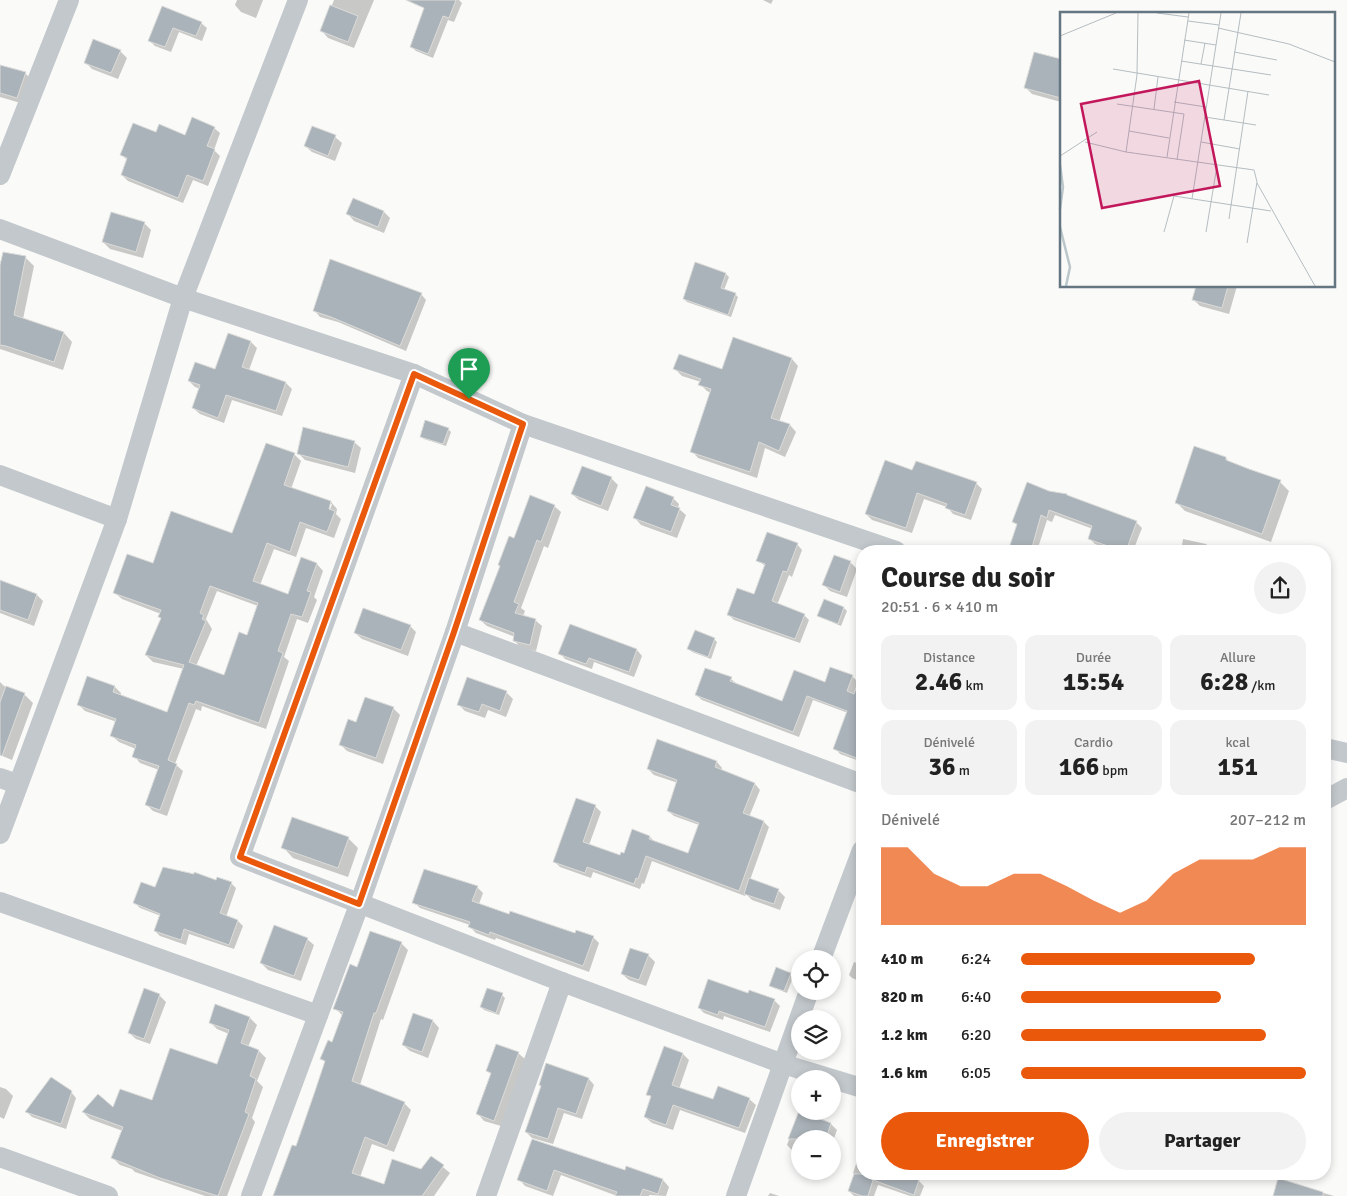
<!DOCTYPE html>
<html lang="fr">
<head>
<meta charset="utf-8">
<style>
  :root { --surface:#fff; --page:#f2f2f2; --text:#222; --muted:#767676; --accent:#ea580c }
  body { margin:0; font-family:Signika,sans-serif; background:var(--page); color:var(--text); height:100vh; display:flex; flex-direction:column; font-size:19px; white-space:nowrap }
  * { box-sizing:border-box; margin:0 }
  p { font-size:16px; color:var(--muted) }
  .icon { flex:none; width:28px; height:28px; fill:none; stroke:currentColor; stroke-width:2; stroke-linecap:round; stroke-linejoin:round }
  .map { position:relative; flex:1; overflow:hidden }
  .sheet { position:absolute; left:856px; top:545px; width:475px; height:635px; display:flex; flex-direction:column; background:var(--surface); border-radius:20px; box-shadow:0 2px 8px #0003 }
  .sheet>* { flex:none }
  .tools { position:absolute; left:791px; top:950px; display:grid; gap:10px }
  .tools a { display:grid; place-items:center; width:50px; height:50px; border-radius:50%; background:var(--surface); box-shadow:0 2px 8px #0003; font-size:25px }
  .pin { position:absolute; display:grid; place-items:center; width:42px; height:42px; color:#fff; margin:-51px -21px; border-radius:50% 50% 50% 0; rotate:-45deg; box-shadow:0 0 5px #0007 }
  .pin .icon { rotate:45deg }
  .round { display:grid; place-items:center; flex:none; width:52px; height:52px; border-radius:26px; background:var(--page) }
  .headline { display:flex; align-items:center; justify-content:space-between; height:85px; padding:0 25px }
  h1 { font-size:28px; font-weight:700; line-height:38px }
  .stats { display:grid; grid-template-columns:repeat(3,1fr); gap:8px; height:85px; padding:5px 25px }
  .stats div { display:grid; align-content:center; border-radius:12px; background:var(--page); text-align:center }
  .stats b { font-size:25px; font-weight:700 }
  .stats small { font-size:14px; font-weight:400 }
  .stats p { font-size:14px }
  .chart { height:140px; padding:10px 25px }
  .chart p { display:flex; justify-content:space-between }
  .chart svg { width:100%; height:90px; margin-top:5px; fill:var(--accent); opacity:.7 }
  .action { display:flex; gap:10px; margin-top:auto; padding:10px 25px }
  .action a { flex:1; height:58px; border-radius:30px; background:var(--accent); color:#fff; font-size:20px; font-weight:700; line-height:58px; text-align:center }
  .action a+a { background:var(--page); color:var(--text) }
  ul { padding:0 25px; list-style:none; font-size:16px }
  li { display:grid; grid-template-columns:80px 60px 1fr; align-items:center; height:38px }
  li i { height:12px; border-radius:6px; background:var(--accent) }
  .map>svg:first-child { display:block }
  .shadow { fill:#0003; fill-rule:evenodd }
  .building { fill:#aab3b9; stroke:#dcdcda; fill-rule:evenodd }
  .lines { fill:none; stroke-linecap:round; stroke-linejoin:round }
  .street { stroke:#c3c8cc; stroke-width:20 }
  .route-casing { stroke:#fff; stroke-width:10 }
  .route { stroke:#ea580c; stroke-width:6 }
  .inset-river { fill:none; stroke:#bbc7cb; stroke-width:2.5 }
  .inset-road { fill:none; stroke:#b5bdc2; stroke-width:1 }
  .view { fill:#c2185b; fill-opacity:0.15; stroke:#c2185b; stroke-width:2.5 }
  .inset-edge { fill:none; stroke:#657683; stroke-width:2.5 }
</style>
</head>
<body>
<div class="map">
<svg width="1347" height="1196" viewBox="0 0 1347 1196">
  <rect width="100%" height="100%" fill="#fafaf8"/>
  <g class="shadow">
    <path d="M237,0H263L256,18L241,12L235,5Z"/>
    <path d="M334,0H374L354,48L328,38L322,31Z"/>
    <path d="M427,0H459L462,3L454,22L448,20L433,58L416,51L411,46L425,9Z"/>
    <path d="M763,0H773L771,4Z"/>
    <path d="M162,8L201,23L207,28L202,41L179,32L171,52L155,46L149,40Z"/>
    <path d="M120,51L127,58L118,79L92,69L85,62Z"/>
    <path d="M1061,61V102L1032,94L1025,87Z"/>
    <path d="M0,67L26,74L32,80L24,104L0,97Z"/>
    <path d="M214,128L220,133L214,150L220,156L208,186L193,180L183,203L128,181L122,175L127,160L122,155L157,134L186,136Z"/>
    <path d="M335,137L342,143L335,161L312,152L305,146Z"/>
    <path d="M353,200L384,212L390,218L384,233L354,221L348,214Z"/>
    <path d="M144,223L151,230L143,258L110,249L103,242Z"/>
    <path d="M25,257L34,266L23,319L64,333L72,342L63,370L0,349V272Z"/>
    <path d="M696,264L726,274L729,277L724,290L735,294L738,297L731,317L687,302L684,299Z"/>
    <path d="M1197,286H1237L1229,314L1200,306L1193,299Z"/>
    <path d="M421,294L426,300L406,351L338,322L320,317L315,311Z"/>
    <path d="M229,334L251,342L257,348L249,370L286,383L292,389L282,416L232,400L224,423L200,414L193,408L200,389L195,387L189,381L215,370Z"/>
    <path d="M792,359L798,366L779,422L790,425L796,432L785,457L765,448L757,478L698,458L692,451L711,393L707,391L700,384L701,382L682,376L675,369L723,371Z"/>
    <path d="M448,429L451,432L446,446L424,439L421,436Z"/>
    <path d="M354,442L361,448L355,473L305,460L298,453Z"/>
    <path d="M294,454L301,461L291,489L331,502L337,509L336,514L341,519L334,538L306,528L296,557L274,549L260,585L289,595L302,559L317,564L323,571L314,597L317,600L308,623L297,619L284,657L289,661L266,729L202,706L201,711L196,709L175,764L183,771L167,816L153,811L146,804L159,770L140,763L134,756L136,749L119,742L112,736L117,722L85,711L78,704L115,687L121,693L120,696L168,714L184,669L153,662L146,655L162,619L161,614L122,599L115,593L154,564L233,534ZM329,504H332L328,515ZM217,591L258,606L247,637L224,676L196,666L212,629L206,619Z"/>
    <path d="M1226,458L1230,463L1280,482L1289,491L1271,542L1185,511L1176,502Z"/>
    <path d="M913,472L976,483L982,489L971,520L953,514L947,507L924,499L912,533L872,520L866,514Z"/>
    <path d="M611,478L618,485L608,511L579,500L572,494Z"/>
    <path d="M1028,484L1136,522L1142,528L1133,551H1114L1095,544L1089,538L1093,529L1055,515L1052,522L1047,520L1037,551H1010L1018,526L1013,522Z"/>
    <path d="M673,498L679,504L678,508L686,515L677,538L641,525L635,518Z"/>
    <path d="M554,506L561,512L548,548L544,546L521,608L525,611L523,616L535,620L542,626L536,651L520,647L514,640L515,637L487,626L480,620L515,539Z"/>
    <path d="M1183,539L1206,544L1209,547V551H1181Z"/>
    <path d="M797,544L802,550L792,577L789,575L777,605L804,615L809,620L800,643L734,620L729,615L755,596L766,567L758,560Z"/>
    <path d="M834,557L851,563L857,569L847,597L830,591L824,585Z"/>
    <path d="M0,582L37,595L43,601L34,626L0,613Z"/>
    <path d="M824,601L844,608L847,611L841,626L822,618L819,615Z"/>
    <path d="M570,625L637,650L642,656L634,677L594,662L592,669L565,659L560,653Z"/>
    <path d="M410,626L416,632L408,656L362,639L355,633Z"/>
    <path d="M714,639L717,642L711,659L692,652L689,649Z"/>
    <path d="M852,676L858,682L853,695L862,699V762L840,754L835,748L848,713L813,700L799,737L702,700L696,695L731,679L737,684L783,702Z"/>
    <path d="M0,682L4,686L24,694L33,703L12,760L0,755Z"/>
    <path d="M506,692L513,699L506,717L488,710L485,718L465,711L458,704Z"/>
    <path d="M393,708L400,715L383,764L347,751L340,744L357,723Z"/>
    <path d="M717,762L722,768L721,770L755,784L760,790L749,817L764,822L769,827L750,880L778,890L785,897L780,910L752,900L746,894L745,896L652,861L644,884L642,883L640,889L593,872L591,878L560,867L554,861L595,806L601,812L589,845L620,856L650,837L656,843L689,855L699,825L674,816L668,811L678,783L654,775L648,769Z"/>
    <path d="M348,838L358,848L348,877L293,858L283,847Z"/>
    <path d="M216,882L231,883L236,888L226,917L238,921L243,926L234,949L189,934L186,945L160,936L155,931L161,916L140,908L135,903L155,889Z"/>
    <path d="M477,887L483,893L479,904L510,916L576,935L593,937L599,943L589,972L496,938L495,940L476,933L470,927V925L420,908L414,902Z"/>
    <path d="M307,939L314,945L301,981L268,970L261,963Z"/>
    <path d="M401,943L408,950L383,1020L381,1019L360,1085L404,1103L411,1110L394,1152L372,1144L360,1177L384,1186L422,1170L431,1157L450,1173L434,1196H273L297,1148L326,1063L322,1059L333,1043L343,1016L335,1008L358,968Z"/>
    <path d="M648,955L655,962L646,986L629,980L622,974Z"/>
    <path d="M854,962L862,965V982L852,978L849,975Z"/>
    <path d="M790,974L793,977L787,993L774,988L771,985Z"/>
    <path d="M159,995L166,1002L150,1044L136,1039L129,1033Z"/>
    <path d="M502,995L505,998L499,1015L484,1010L481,1007Z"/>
    <path d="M749,995L774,1000L780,1006L770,1032L724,1016L723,1020L704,1013L699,1008Z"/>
    <path d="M414,1015L433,1021L439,1028L428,1058L410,1051L403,1045Z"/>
    <path d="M250,1018L257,1025L248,1047L259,1051L266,1058L257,1081L263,1087L252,1118L255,1122L227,1196H205L135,1172L132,1169L120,1165L113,1158L123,1131L90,1119L83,1112L114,1110L153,1102L217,1066L229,1034L217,1029L210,1022Z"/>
    <path d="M518,1053L525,1059L501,1126L484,1121L478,1114L491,1075L488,1071Z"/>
    <path d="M683,1054L689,1060L679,1089L714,1101L749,1099L756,1105L745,1133L680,1110L673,1130L652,1123L645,1117L652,1099L648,1094Z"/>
    <path d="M589,1079L594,1085L582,1119L564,1113L553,1144L532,1138L526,1132Z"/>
    <path d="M0,1087L6,1089L13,1096L4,1119L0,1117Z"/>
    <path d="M71,1092L76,1098L66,1129L32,1117L27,1112Z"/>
    <path d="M799,1112L831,1124L837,1130L832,1144V1139H800V1154L794,1152L787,1145Z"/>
    <path d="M533,1140L626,1172L663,1180L669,1187L666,1196L649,1195V1196H617L561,1175L553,1196L525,1186L519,1179Z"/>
    <path d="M861,1149L862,1174H899L919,1181L924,1186L920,1196H910L878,1185L874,1196H854L849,1191L855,1175L853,1173Z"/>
    <path d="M1279,1180L1334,1196H1274Z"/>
    <path d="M770,1193L779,1196H768Z"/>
  </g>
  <g class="building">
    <path d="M406,0H456L449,18L443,16L428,54L410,47L424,8Z"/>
    <path d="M330,5L358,16L348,42L320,31Z"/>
    <path d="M162,6L202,22L196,36L173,28L165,47L148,41Z"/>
    <path d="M93,39L121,50L111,73L84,63Z"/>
    <path d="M1034,52L1061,59V98L1024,88Z"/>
    <path d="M0,65L26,72L17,98L0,93Z"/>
    <path d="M192,117L215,127L207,146L215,149L203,181L187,175L178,198L121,175L127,158L120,155L133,123L156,132L159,124L185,135Z"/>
    <path d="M312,126L336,135L328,156L304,146Z"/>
    <path d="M353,198L384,211L378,227L346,214Z"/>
    <path d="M111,212L145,222L136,252L102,242Z"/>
    <path d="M3,252L26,256L14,315L64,332L54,362L6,346L0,345V265Z"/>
    <path d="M330,259L422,293L400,346L331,317L313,311Z"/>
    <path d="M695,262L726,273L721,288L736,293L728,315L683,299Z"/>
    <path d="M1196,286H1228L1222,308L1192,300Z"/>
    <path d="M228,333L251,341L242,367L286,382L276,411L226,395L218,418L192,408L200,385L188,381L195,362L215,369Z"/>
    <path d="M733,337L792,358L771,418L790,424L779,451L759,442L750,472L690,452L711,389L698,385L701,379L673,369L679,354L722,369Z"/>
    <path d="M425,420L449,428L443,444L420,437Z"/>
    <path d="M303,427L355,441L348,467L297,454Z"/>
    <path d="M266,443L295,453L284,485L331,501L329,509L335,511L327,532L300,522L290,552L267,543L253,581L288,594L301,557L317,563L307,591L311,592L302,617L291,614L278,651L283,653L259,723L196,701L194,705L189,703L168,760L177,764L160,810L145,805L159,766L132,757L136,745L110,736L116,719L77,705L87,676L115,686L113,692L167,712L184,665L145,655L161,618L158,617L161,610L113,593L127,554L153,563L171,511L232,533ZM210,586L258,603L247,635L239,632L224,675L189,662L206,621L202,619L204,615L200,613Z"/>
    <path d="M1194,446L1226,457V460L1249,469L1281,480L1262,534L1175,503Z"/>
    <path d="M885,460L912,470L916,461L977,482L965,515L945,508L947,504L917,493L906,528L865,514Z"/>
    <path d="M582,466L612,477L601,506L571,494Z"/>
    <path d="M1027,482L1049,491L1067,494V495L1137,521L1126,551H1122L1088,539L1092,526L1049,510L1047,518L1041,515L1031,551H1008L1017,524L1012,522Z"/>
    <path d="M646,486L674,497L671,505L680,508L671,532L633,518Z"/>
    <path d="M530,495L555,505L541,542L537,540L514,602L519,604L515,613L536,619L530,645L513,641L514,633L479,620L500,566L498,565L509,536L514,538Z"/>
    <path d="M767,532L798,543L787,572L783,571L772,601L805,614L795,639L727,615L737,588L754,594L765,564L756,561Z"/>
    <path d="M834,555L851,561L840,592L822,585Z"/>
    <path d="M0,580L37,594L28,620L0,610Z"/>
    <path d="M824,599L844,607L838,624L817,616Z"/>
    <path d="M363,608L411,625L401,650L354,633Z"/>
    <path d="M570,624L637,649L629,672L589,658L586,664L558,654Z"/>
    <path d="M695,630L715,638L708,657L687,649Z"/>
    <path d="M830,667L853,675L847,691L854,694L861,675H862V760L833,749L847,711L807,696L793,732L695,695L705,668L732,677L730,681L782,701L794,670L825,682Z"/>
    <path d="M467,677L507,691L500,711L482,704L479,712L457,705Z"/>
    <path d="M6,686L25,693L2,756L0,755V702Z"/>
    <path d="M365,697L394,707L376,758L339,745L348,719L356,722Z"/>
    <path d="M657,739L717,761L715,767L755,783L743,813L764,821L739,891L646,856L638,879L636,878L634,884L587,867L585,873L553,862L576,798L596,805L583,842L620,855L621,852L624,853L632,829L650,836L649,839L688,853L699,823L667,811L677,780L647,769Z"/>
    <path d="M292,817L349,837L338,868L281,848Z"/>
    <path d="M163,867L194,874V872L216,880L217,877L232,882L220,913L238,920L229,945L184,929L181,940L154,931L160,914L133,903L141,882L155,887Z"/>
    <path d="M424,869L478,886L472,901L509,914L510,911L575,933L576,930L594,936L583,966L490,932L489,935L468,927L470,922L412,903Z"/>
    <path d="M749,878L779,889L774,904L744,894Z"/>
    <path d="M274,925L308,938L294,976L260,963Z"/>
    <path d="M370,931L402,942L376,1013H374L352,1081L405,1102L387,1146L365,1137L352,1173L384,1184L392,1159L421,1169L431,1156L444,1165L422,1196H273L292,1145L296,1146L314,1094L325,1061L320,1059L328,1040L332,1042L343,1012L333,1009L350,964L357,967Z"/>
    <path d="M630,948L649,954L639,980L621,974Z"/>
    <path d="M776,967L791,973L784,991L769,986Z"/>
    <path d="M708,979L748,993L749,990L775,999L765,1027L719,1011L718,1015L698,1008Z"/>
    <path d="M144,988L160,994L144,1039L128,1033Z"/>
    <path d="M487,988L503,993L496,1013L480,1007Z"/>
    <path d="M215,1004L250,1017L241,1043L259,1050L250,1076L256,1079L245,1112L249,1114L218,1196L160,1178L111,1158L123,1127L82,1112L98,1094L113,1107L120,1089L152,1100L170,1048L217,1064L229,1030L209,1023Z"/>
    <path d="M413,1013L433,1020L422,1052L402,1045Z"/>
    <path d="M496,1044L519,1052L494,1121L476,1114L491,1073L486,1071Z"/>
    <path d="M664,1046L683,1053L672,1085L713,1099L718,1086L750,1098L739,1128L673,1105L666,1125L644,1117L651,1096L646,1095Z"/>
    <path d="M546,1063L589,1078L576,1114L558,1108L548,1139L525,1132L541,1086L539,1085Z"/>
    <path d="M51,1077L72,1091L61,1124L25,1112Z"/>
    <path d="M799,1111L831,1123L826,1139H788Z"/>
    <path d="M532,1139L625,1170L626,1166L663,1179L658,1194L643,1189L640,1196H615L617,1192L554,1170L547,1191L517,1180Z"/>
    <path d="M854,1174H903L919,1180L914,1195L873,1180L868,1196H862L848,1191Z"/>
    <path d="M1278,1178L1323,1192V1196H1273Z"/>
  </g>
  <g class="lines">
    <g class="street">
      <path d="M0,175L69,0"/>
      <path d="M0,229L183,298L414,374L523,424L896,551"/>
      <path d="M414,374L240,857L562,982L783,1064L862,1088"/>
      <path d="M0,475L117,519"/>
      <path d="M455,632L862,784"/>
      <path d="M1325,748L1347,753"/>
      <path d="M0,778L17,784"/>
      <path d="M1325,800L1347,788"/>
      <path d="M0,834L117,519L183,298L298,0"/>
      <path d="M0,902L318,1015"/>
      <path d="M821,959L862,850"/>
      <path d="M0,1157L108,1196"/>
      <path d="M251,1196L359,905L455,632L523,424"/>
      <path d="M486,1196L562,982"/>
      <path d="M736,1196L809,991"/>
    </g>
  </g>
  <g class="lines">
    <g class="route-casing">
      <path id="route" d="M414,374L523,424L454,632L359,904L240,857Z"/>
    </g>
    <use href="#route" class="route"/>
  </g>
  <g transform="translate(1060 12)">
    <rect width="275" height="275" fill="#fafaf8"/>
    <path class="inset-river" d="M0,153L3,175L0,197M0,215L10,255L6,274"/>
    <path class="inset-road" d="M97,1L128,5M128,9L159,13M158,16L229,32L275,50M0,24L56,1M124,28L156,33M174,40L217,48M121,49L211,63M141,52L145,31M53,57L209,83M114,90L146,95M57,92L124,102L117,148M94,97L98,65M145,105L196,113M164,108L181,1M69,119L109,126M25,130L66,140L194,158L197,170L187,231M141,130L180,137M66,140L77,63L78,1M0,144L37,120M107,145L129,1M197,171L255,274M132,187L161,1M169,207L188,79M104,220L114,184L211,199M146,220L157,154"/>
    <path class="view" d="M139,69L160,174L42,196L21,92Z"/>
    <rect width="275" height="275" class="inset-edge"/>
  </g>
</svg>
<div class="tools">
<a><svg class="icon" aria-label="locate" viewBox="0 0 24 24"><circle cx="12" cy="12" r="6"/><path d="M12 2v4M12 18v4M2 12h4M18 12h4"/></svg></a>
<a><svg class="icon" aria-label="layers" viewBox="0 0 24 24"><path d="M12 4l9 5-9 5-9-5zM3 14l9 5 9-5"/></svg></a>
<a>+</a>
<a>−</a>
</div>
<div class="pin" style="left:469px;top:399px;background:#1e9e55"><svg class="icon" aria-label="arrive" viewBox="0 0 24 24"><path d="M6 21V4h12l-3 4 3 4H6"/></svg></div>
<section class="sheet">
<div class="headline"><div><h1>Course du soir</h1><p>20:51 · 6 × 410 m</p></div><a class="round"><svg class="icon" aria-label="share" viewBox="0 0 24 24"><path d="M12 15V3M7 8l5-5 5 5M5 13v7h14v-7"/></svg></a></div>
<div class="stats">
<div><p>Distance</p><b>2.46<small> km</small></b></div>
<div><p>Durée</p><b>15:54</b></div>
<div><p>Allure</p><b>6:28<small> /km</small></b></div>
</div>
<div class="stats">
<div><p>Dénivelé</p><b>36<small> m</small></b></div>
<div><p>Cardio</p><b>166<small> bpm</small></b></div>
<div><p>kcal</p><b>151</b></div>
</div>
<div class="chart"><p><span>Dénivelé</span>207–212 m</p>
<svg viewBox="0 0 160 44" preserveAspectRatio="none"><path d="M0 44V6L10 6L20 19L30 25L40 25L50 19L60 19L70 25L80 32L90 38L100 32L110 19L120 12L130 12L140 12L150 6L160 6V44z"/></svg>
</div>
<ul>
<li><b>410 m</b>6:24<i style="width:82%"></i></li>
<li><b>820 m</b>6:40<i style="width:70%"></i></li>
<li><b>1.2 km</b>6:20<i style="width:86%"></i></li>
<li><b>1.6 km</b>6:05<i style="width:100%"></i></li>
</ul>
<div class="action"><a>Enregistrer</a><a>Partager</a></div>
</section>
</div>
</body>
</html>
